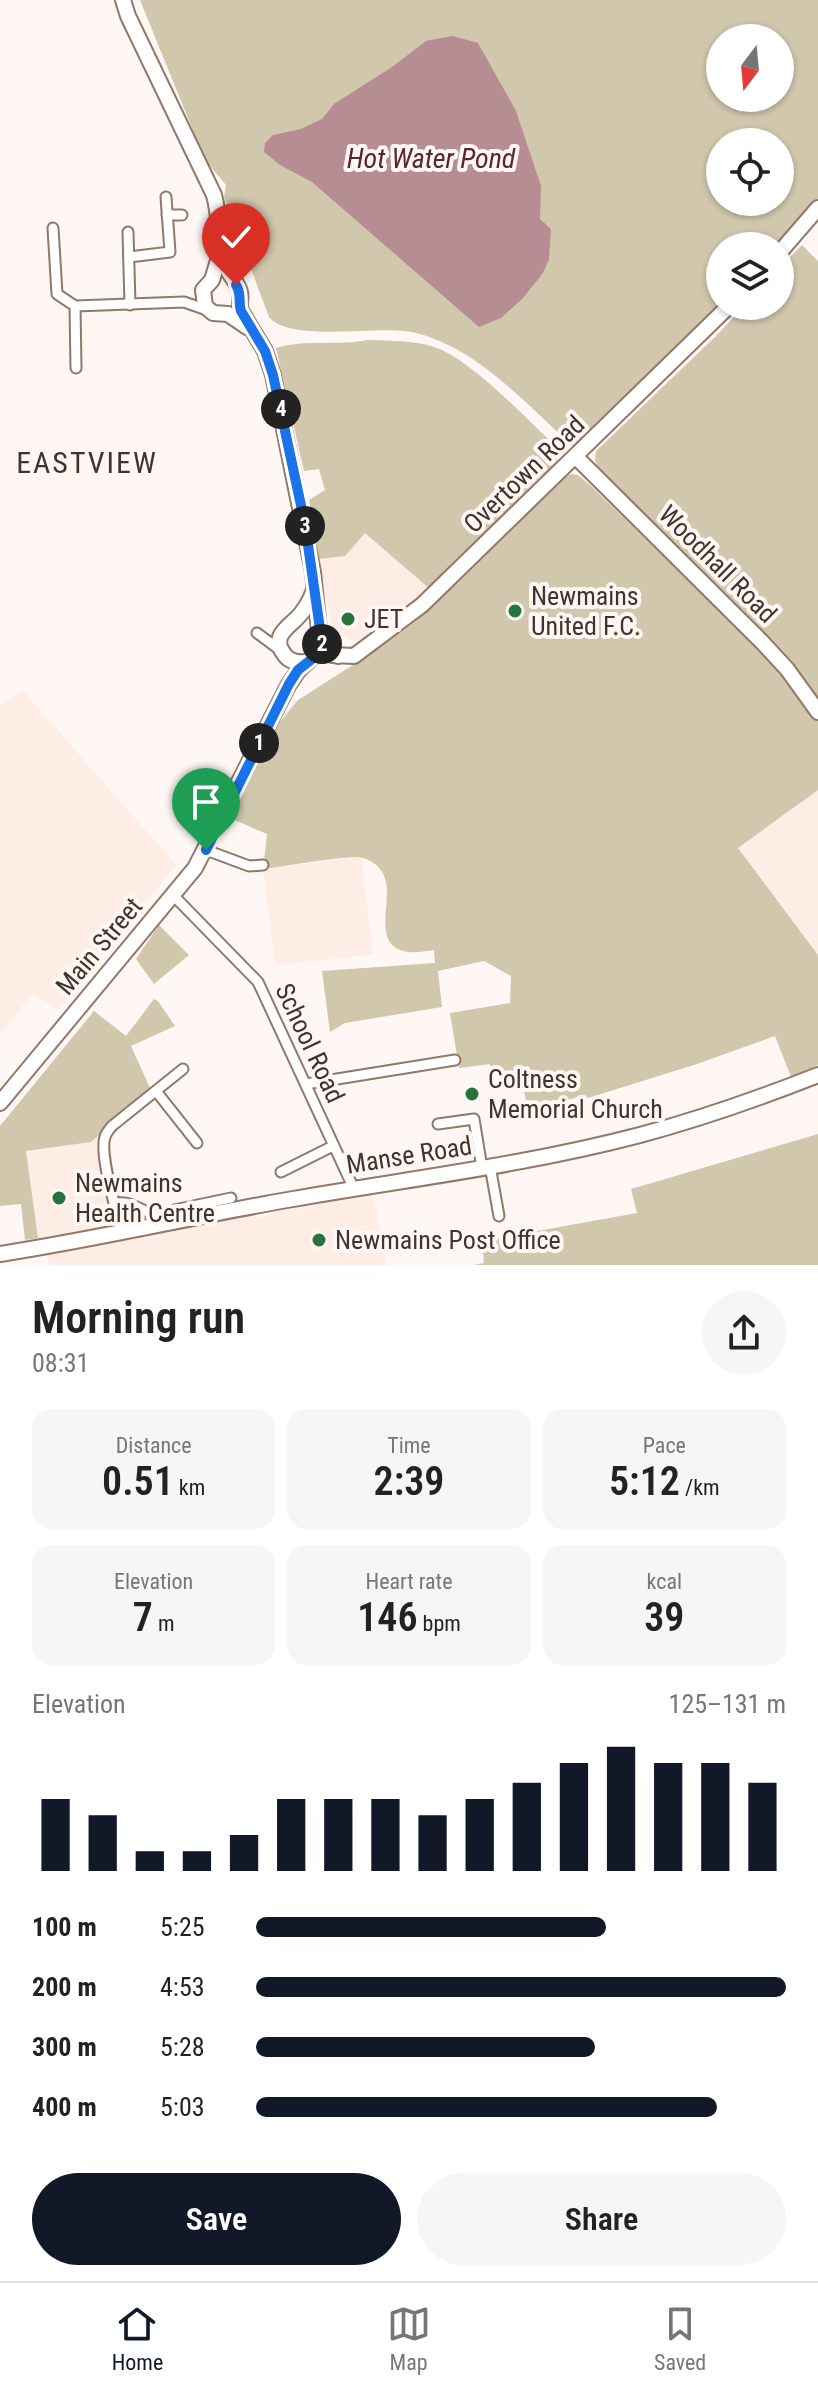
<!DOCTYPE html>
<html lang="en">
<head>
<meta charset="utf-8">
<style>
  :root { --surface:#fff; --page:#f6f6f6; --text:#222; --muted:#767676; --line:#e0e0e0; --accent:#111827 }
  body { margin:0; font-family:"Roboto Condensed",sans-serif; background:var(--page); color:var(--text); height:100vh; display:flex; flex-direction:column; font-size:30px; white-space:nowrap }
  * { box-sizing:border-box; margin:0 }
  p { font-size:26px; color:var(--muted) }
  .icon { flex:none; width:44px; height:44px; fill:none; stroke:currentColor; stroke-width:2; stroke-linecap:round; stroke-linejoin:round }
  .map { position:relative; height:1265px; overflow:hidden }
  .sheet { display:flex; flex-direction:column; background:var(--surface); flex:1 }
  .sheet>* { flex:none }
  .needle { width:52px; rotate:196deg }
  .fabs { position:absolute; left:706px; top:24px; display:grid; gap:16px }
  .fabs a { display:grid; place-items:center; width:88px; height:88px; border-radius:50%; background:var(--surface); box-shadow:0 2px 6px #0004; font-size:40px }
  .pin { position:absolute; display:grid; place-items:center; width:68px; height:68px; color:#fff; margin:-82px -34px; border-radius:50% 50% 50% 0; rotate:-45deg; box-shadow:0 0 8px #0007 }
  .pin .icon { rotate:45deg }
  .km { position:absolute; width:40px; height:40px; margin:-20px; border-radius:50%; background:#222; color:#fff; font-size:22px; line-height:40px; text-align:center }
  .round { display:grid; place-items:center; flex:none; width:84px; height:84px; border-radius:42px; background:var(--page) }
  .summary { display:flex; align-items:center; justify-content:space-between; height:136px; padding:0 32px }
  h1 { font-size:44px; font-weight:600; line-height:60px }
  .figures { display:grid; grid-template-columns:repeat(3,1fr); gap:12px; height:136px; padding:8px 32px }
  .figures div { display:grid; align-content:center; border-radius:20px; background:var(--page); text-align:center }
  .figures b { font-size:40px; font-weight:600 }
  .figures small { font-size:22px; font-weight:400 }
  .figures p { font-size:22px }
  .chart { height:224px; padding:16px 32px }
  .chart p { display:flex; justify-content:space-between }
  .chart svg { width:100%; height:144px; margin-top:8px; stroke:var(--accent); stroke-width:6 }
  .button { display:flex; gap:16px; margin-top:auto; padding:16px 32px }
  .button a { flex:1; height:92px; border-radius:48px; background:var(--accent); color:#fff; font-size:32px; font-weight:600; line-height:92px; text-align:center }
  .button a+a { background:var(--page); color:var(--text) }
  ul { padding:0 32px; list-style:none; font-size:26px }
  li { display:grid; grid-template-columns:128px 96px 1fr; align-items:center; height:60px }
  li i { height:20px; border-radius:10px; background:var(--accent) }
  .tab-bar { display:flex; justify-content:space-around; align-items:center; height:112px; border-top:2px solid var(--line); background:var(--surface); font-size:22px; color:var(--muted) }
  .tab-bar a { display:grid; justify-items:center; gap:4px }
  .tab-bar .active { color:var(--accent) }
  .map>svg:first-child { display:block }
  .built { fill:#fdede4 }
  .green { fill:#d0c7ad; fill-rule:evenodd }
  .water { fill:#b58d92 }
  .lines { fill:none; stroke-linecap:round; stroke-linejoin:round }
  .street-casing { stroke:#937868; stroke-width:13 }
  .secondary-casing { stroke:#937868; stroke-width:18 }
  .primary-casing { stroke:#937868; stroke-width:18 }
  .street { stroke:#fff; stroke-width:9 }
  .secondary { stroke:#fff; stroke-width:14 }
  .primary { stroke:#fff; stroke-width:14 }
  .route-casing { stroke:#fff; stroke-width:16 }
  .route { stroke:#1a73e8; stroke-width:10 }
  .poi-dot { fill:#28723f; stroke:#fef7f4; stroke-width:3 }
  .labels { text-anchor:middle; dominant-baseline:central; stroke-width:8; stroke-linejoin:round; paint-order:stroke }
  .street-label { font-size:26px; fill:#40352e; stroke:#fef7f4 }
  .poi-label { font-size:26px; fill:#40352e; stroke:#fef7f4; text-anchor:start }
  .water-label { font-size:28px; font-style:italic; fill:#5a252e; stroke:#fef7f4 }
  .quarter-label { font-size:30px; letter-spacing:2px; fill:#40352e; stroke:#fef7f4 }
</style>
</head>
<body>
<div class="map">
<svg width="818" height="1265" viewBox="0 0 818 1265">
  <rect width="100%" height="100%" fill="#fef7f4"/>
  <g class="built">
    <path d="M365,532L431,590L374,634L364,639L349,640L332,627L319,559L345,556Z"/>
    <path d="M23,691L176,865L58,1010L33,993L0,1034V706Z"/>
    <path d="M818,790V955L738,848Z"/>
    <path d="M361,857L373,954L275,965L263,869Z"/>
    <path d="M100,1133L99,1149L111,1218L104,1228L38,1238L26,1151L91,1142Z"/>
    <path d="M373,1192L386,1265H49L46,1253L254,1213L256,1219L267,1217L273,1209L282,1207L300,1209L314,1205L333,1196Z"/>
  </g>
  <g class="green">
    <path d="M140,0H818V200L778,246H720V306L642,385L574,447C525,404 478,347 412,332C379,325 290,343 269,317L224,197L226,185L205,160ZM720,38H780V98H720ZM720,142H780V202H720Z"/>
    <path d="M802,245L818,261V701L599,470L595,460L596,451L717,335L744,306H780V267Z"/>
    <path d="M368,340C391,341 420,340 442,350C480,368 530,423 562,452L553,467L537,480L431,590L365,533L345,556L319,559L309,500L325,490L319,469L304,471L276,348C306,339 337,346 368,340Z"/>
    <path d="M571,474L578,475L590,485L745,634L796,690L818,721V790L738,848L818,955V1065L791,1077L775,1036L697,1064L588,1098L584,1095L536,1110L532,1104L527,1105L520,1072L492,1073L490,1064L459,1068L450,1013L510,1003L511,976L484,961L438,971L442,1007L345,1023L330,1032L322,971L435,963L434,950C424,951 414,954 403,951C361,937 414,875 363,858C351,854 281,867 263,869L267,834L230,818L278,724L298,700L378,649L415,622L562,479Z"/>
    <path d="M159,925L189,955L154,984L136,959Z"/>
    <path d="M154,999L158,1001L175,1026L131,1046L150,1088L145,1096L91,1142L26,1151L38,1238L25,1240L21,1204L0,1206V1126L94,1011L126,1036Z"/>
    <path d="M818,1134V1265H474L484,1263L482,1241L637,1213L631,1189Z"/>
  </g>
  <path class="water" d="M452,36L478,43L516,111L541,186L540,219L551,229L549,259L543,273L523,298L501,318L479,327L312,182L280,165L264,152L265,143L273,135L301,129L322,119L334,104L392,67L426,41Z"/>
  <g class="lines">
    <g class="street-casing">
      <g id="street">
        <path d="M167,215H182"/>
        <path d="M53,228L57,294L75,306L184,302L207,310"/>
        <path d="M128,232L130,305"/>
        <path d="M129,257L170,252L166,197"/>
        <path d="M75,306L76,368"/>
        <path d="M257,633L280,650"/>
        <path d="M206,850L249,866L263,865"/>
        <path d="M173,895L258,982L354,1189"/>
        <path d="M306,1084L455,1060"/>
        <path d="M156,1091L197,1143"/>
        <path d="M438,1124L474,1119L482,1168"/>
        <path d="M490,1166L499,1216"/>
        <path d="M281,1172L333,1146"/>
        <path d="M115,1203C134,1201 139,1211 155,1214L231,1198"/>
        <path d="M122,1233C117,1213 99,1155 105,1137C106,1133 109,1130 112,1126L183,1069"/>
      </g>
    </g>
    <g class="secondary-casing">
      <path id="secondary" d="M576,457L762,642L787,669L818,712"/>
    </g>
    <g class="primary-casing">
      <g id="primary">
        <path d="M123,0L128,16L214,195C220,216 218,237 223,258C225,272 237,280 240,292C242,299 238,303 241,311L265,351L273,375L313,572L319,630L325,645L338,656"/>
        <path d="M780,252L818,208"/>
        <path d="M220,254L212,280L203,290L205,306L213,313L228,314L247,327"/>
        <path d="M332,655L354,656L422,605L729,306"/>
        <path d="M307,662C298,663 289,662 284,654C271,637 287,628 297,618C305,610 310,601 314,590"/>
        <path d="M0,1103L195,868L289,684C293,679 296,673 301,668C311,657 322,655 321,637"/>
        <path d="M0,1254C98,1239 195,1216 293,1199C408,1179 526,1165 640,1135C700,1119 760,1098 818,1075"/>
      </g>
    </g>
    <use href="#street" class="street"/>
    <use href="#secondary" class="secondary"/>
    <use href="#primary" class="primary"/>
  </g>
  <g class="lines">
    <g class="route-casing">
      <path id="route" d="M206,850L289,684L298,670L317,655L322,643L305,524L273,375L265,351L241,311C238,302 242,294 236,285"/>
    </g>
    <use href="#route" class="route"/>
  </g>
  <g class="poi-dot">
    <circle cx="515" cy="611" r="8"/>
    <circle cx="348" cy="619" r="8"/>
    <circle cx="472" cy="1094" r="8"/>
    <circle cx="59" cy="1198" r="8"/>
    <circle cx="319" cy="1240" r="8"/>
  </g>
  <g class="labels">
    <g class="street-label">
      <text transform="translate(524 474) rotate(-44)">Overtown Road</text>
      <text transform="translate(718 564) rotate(45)">Woodhall Road</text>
      <text transform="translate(99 946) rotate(-50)">Main Street</text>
      <text transform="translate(310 1043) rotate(65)">School Road</text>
      <text transform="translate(409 1155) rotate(-9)">Manse Road</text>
    </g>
    <g class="poi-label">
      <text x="531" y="596">Newmains<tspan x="531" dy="30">United F.C.</tspan></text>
      <text x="364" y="619">JET</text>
      <text x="488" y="1079">Coltness<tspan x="488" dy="30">Memorial Church</tspan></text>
      <text x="75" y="1183">Newmains<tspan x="75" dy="30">Health Centre</tspan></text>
      <text x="335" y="1240">Newmains Post Office</text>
    </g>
    <g class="water-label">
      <text x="431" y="158">Hot Water Pond</text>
    </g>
    <g class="quarter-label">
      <text x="87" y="462">EASTVIEW</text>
    </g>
  </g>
</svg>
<div class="fabs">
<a><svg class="needle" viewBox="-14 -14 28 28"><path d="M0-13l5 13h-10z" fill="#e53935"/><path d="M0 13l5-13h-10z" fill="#767676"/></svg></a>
<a><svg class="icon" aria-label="locate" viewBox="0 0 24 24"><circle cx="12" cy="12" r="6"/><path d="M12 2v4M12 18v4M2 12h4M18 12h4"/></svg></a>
<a><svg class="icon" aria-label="layers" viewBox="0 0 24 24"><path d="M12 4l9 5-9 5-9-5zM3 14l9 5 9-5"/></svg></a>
</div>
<div class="pin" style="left:206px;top:850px;background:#1e9e55"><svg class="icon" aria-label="arrive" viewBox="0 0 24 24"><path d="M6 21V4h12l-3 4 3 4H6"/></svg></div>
<div class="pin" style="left:236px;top:285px;background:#d93025"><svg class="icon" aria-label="check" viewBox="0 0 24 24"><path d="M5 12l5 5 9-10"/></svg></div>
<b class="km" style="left:259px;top:743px">1</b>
<b class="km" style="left:322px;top:644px">2</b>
<b class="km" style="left:305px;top:526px">3</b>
<b class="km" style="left:281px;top:409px">4</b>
</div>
<section class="sheet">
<div class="summary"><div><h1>Morning run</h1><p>08:31</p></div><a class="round"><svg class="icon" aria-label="share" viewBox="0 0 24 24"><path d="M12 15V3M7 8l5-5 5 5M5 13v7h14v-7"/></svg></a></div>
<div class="figures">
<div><p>Distance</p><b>0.51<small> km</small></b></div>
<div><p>Time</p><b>2:39</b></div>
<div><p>Pace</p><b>5:12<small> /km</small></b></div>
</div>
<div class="figures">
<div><p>Elevation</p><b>7<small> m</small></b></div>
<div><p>Heart rate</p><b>146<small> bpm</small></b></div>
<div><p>kcal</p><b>39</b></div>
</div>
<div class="chart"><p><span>Elevation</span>125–131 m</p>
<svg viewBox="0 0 160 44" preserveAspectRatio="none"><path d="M5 44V22M15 44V27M25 44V38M35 44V38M45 44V33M55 44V22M65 44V22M75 44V22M85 44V27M95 44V22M105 44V17M115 44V11M125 44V6M135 44V11M145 44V11M155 44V17"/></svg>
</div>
<ul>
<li><b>100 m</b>5:25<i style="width:66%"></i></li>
<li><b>200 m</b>4:53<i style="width:100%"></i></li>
<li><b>300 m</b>5:28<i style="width:64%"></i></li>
<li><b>400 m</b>5:03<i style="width:87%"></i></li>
</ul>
<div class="button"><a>Save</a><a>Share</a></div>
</section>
<nav class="tab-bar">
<a class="active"><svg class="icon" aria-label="home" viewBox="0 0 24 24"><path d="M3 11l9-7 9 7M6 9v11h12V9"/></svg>Home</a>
<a><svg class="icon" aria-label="map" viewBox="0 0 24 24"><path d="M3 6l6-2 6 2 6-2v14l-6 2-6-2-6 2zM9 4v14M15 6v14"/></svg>Map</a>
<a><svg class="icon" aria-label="saved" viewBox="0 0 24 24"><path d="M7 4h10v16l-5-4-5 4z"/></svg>Saved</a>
</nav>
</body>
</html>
